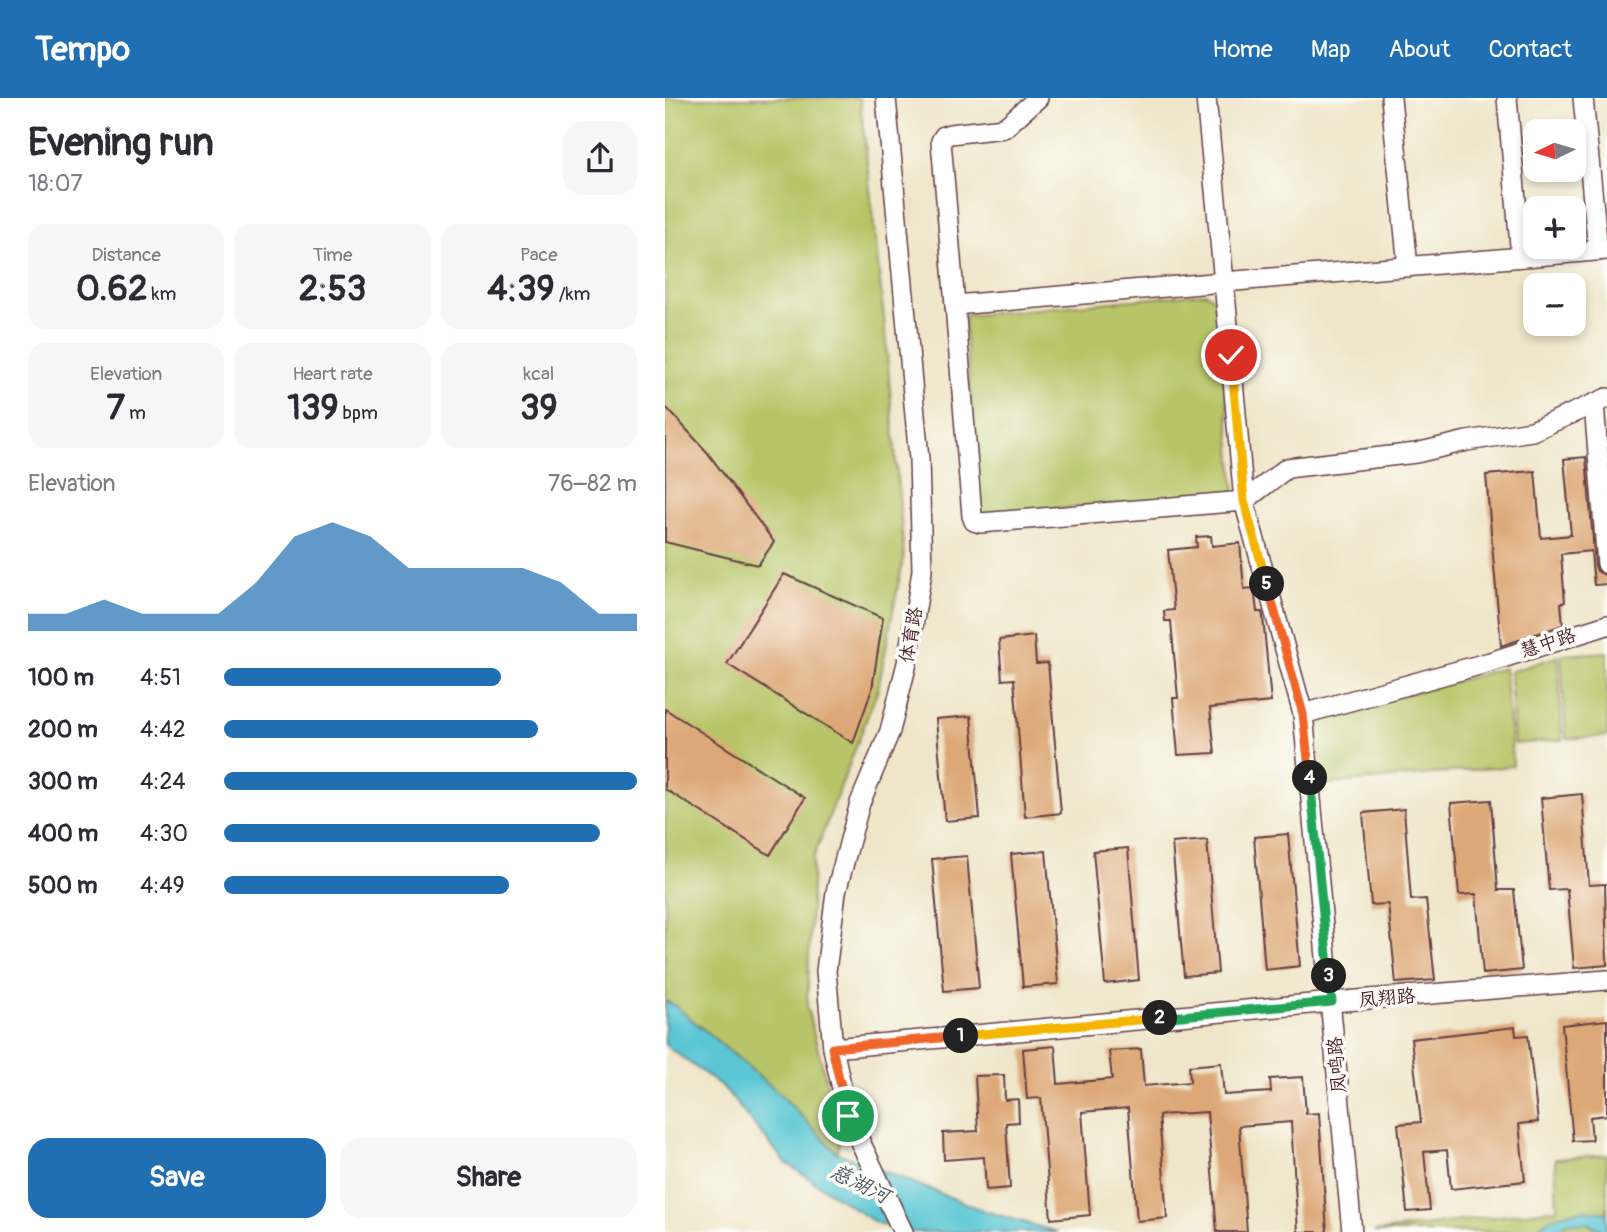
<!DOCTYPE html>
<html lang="en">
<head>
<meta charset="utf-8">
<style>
  :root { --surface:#fff; --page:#f7f7f7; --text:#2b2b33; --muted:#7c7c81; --accent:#1f6fb2 }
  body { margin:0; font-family:Pangolin,"LXGW WenKai TC",sans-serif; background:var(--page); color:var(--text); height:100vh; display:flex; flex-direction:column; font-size:26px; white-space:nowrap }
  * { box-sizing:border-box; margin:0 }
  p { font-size:23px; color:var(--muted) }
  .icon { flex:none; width:38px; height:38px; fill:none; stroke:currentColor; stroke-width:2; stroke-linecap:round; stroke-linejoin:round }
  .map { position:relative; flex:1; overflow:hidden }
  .sheet { display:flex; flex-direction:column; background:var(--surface); width:665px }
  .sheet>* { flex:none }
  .needle { width:46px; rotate:265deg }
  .fabs { position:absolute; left:858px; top:21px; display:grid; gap:14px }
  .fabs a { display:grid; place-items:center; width:63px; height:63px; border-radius:14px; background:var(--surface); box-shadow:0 4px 10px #0003; font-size:35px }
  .pin { position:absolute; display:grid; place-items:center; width:60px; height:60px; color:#fff; margin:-30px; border:4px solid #fff; border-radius:50%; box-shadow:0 2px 7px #0007 }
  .km { position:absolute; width:35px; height:35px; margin:-18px; border-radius:50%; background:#222; color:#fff; font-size:19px; line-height:35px; text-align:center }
  .round { display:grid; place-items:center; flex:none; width:74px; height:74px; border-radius:21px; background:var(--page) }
  .overview { display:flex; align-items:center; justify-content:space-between; height:119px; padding:0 28px }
  h1 { font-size:38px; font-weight:700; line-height:52px }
  .stats { display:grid; grid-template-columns:repeat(3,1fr); gap:10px; height:119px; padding:7px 28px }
  .stats div { display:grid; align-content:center; border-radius:18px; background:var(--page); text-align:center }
  .stats b { font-size:35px; font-weight:700 }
  .stats small { font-size:19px; font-weight:400 }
  .stats p { font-size:19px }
  .chart { height:196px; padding:14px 28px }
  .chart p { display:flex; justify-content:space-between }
  .chart svg { width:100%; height:126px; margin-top:7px; fill:var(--accent); opacity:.7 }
  .cta { display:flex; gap:14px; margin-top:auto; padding:14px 28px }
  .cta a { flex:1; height:80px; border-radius:21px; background:var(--accent); color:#fff; font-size:28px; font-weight:700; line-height:80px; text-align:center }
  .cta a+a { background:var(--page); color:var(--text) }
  ul { padding:0 28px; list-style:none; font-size:23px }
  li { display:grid; grid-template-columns:112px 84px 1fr; align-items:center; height:52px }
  li i { height:18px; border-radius:9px; background:var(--accent) }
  header { display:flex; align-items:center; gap:42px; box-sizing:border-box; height:98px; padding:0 35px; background:var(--accent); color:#fff }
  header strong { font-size:33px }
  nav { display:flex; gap:38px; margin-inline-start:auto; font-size:24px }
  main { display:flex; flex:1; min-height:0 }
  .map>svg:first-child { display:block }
  .green { fill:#b7c567; stroke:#807249; stroke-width:2 }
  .water { fill:#5bc7d4; stroke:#527380; stroke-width:2 }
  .building { fill:#dda877 }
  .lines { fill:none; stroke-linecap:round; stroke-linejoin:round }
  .minor-casing { stroke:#633d43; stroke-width:22 }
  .minor { stroke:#fff; stroke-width:19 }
  .split-1-casing { stroke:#fff; stroke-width:14 }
  .split-2-casing { stroke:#fff; stroke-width:14 }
  .split-3-casing { stroke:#fff; stroke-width:14 }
  .split-4-casing { stroke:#fff; stroke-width:14 }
  .split-5-casing { stroke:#fff; stroke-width:14 }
  .split-6-casing { stroke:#fff; stroke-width:14 }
  .split-1 { stroke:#f0652b; stroke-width:9 }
  .split-2 { stroke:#f5b400; stroke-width:9 }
  .split-3 { stroke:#22a559; stroke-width:9 }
  .split-4 { stroke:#22a559; stroke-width:9 }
  .split-5 { stroke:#f0652b; stroke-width:9 }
  .split-6 { stroke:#f5b400; stroke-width:9 }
  .labels { text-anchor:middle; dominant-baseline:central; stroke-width:7; stroke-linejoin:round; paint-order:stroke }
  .street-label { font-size:19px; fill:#4a1f2b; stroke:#fdfcf7 }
  .water-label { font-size:21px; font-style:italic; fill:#505a66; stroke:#fdfcf7 }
</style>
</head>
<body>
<header>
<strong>Tempo</strong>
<nav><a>Home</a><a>Map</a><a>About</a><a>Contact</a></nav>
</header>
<main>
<section class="sheet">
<div class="overview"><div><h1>Evening run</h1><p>18:07</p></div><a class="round"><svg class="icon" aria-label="share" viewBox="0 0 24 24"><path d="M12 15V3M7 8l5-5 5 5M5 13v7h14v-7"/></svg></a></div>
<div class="stats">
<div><p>Distance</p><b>0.62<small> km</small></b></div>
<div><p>Time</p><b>2:53</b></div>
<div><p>Pace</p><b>4:39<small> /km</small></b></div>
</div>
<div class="stats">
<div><p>Elevation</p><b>7<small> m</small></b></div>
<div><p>Heart rate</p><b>139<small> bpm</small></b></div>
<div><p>kcal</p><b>39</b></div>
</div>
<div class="chart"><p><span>Elevation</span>76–82 m</p>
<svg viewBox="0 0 160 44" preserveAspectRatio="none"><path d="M0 44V38L10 38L20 33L30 38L40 38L50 38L60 27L70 11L80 6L90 11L100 22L110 22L120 22L130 22L140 27L150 38L160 38V44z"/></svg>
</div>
<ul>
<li><b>100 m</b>4:51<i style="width:67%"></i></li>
<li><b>200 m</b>4:42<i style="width:76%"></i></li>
<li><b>300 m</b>4:24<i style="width:100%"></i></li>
<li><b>400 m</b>4:30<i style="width:91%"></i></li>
<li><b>500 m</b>4:49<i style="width:69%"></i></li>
</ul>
<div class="cta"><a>Save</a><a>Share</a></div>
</section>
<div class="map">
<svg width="942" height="1134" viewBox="0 0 942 1134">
  <rect width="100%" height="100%" fill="#fdfcf7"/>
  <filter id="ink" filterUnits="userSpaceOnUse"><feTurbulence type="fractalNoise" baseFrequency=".0143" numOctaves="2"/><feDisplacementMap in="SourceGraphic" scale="14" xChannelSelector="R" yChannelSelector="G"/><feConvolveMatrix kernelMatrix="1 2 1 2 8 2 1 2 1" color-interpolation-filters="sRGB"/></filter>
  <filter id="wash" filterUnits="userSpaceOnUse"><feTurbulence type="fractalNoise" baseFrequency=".00686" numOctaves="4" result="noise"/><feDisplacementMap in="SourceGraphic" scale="28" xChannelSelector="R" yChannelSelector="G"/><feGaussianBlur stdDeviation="1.57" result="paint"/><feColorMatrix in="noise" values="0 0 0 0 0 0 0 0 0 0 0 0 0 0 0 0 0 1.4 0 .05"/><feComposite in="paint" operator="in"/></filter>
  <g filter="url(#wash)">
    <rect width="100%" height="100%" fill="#efe6c9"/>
    <g class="green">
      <path d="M0,0H195L219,221L239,457L213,591L148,761L142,910L176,1039L172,1055L112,993L9,907L0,903Z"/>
      <path d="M541,195L553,204L570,395L315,418L299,218Z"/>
      <path d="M942,554V638L901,641L896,557Z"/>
      <path d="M893,558L897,642L849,646L845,574Z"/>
      <path d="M839,570L848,668L654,687L647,622Z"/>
      <path d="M942,1057V1134H708L892,1111L890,1061Z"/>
    </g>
    <g class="water">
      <path d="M0,903L9,907L112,993L172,1055L320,1113L392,1134H240L210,1124L121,1065L58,989L0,947Z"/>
      <path d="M922,1112L942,1115V1134L923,1126L903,1124L890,1134H870C880,1118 904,1114 922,1112Z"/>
    </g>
    <g id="blocks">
      <g class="building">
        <path d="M0,308L42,354L109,444L93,467L0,444Z"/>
        <path d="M921,359L930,467L932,473L942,478V486L929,487L926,453L896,456L900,504L896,505L898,527L836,548L821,377L870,373L876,440L906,437L899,361Z"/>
        <path d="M546,438L547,448L575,445L579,491L589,490L592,514H597L598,519L606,604L545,610L550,655L513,657L508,600H513L506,523H500L499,513L509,512L503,452L532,449L531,439Z"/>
        <path d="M119,476L218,520L207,591L188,645L62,566Z"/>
        <path d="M369,538L371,566L383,565L396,715L360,719L349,581L337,582L334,542Z"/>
        <path d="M0,611L140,700L105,757L0,691Z"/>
        <path d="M306,618L315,720L280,723L271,621Z"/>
        <path d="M917,696L924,787L940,786L942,867L909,870L902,791L884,792L876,700Z"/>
        <path d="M826,702L833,792H849L857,872L818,876L811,796L794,797L786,705Z"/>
        <path d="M739,711L746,802L761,801L770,882L731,885L723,806L706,807L698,715Z"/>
        <path d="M623,736L635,868L600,872L589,739Z"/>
        <path d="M542,742L553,875L519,878L507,745Z"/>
        <path d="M463,750L474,882L440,886L428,753Z"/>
        <path d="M381,753L393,886L358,889L346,756Z"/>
        <path d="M302,758L314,890L279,893L267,761Z"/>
        <path d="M942,922V1017L925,1019L927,1042L908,1043L897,927Z"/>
        <path d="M850,929L851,938L863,937L873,1024L854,1026L860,1083L786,1091L782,1052L759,1054L765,1112L742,1114L733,1026L756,1024L746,941Z"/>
        <path d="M390,948L393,986L447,981L444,953L476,951L479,988L525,984L524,968L556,965L559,997L606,994L605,981L638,979L641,1016L654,1015L662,1134H633L626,1024L574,1028L582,1134H552L542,1014L494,1017L502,1120L472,1123L463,1010L417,1014L425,1117L386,1121L376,1000L362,1001L358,951Z"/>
        <path d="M339,977L340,1002L353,1001L354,1024L341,1025L345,1090L321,1092L319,1059L279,1062L278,1035L313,1033L310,978Z"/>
      </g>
    </g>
  </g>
  <g filter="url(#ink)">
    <use href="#blocks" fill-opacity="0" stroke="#633d43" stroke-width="2"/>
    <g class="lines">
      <g class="minor-casing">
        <g id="minor">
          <path d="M221,0L254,361L257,473L242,565L225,633L195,705L171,794L161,873L168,950L183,1018L238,1134"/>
          <path d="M541,0L559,184L942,152"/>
          <path d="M726,0L743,169"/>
          <path d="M842,0L856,159"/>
          <path d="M918,0L933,153"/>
          <path d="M290,207L276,43L279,38L285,36L339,30L373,0"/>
          <path d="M929,306L942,466"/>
          <path d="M638,616L579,403L559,184L290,207L307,418L309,423L315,425L579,403L622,370L751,355L802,343L867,333L942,300"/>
          <path d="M168,950L667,904L942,882"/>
          <path d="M687,1134L638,616L825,564L942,527"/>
        </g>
      </g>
      <use href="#minor" class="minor"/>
    </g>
  </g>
  <g class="lines" filter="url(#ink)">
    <g class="split-1-casing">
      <path id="split-1" d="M183,1018L167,950L296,938"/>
    </g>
    <g class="split-2-casing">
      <path id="split-2" d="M296,938L495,920"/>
    </g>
    <g class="split-3-casing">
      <path id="split-3" d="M495,920L667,904L664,878"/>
    </g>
    <g class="split-4-casing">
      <path id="split-4" d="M645,680L664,878"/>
    </g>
    <g class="split-5-casing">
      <path id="split-5" d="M602,486L638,616L645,680"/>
    </g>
    <g class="split-6-casing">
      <path id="split-6" d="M566,257L579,403L602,486"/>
    </g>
    <use href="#split-1" class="split-1"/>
    <use href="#split-2" class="split-2"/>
    <use href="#split-3" class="split-3"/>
    <use href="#split-4" class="split-4"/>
    <use href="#split-5" class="split-5"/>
    <use href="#split-6" class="split-6"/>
  </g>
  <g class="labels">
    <g class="street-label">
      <text transform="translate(246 537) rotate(-80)">体育路</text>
      <text transform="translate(883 545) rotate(-18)">慧中路</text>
      <text transform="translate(722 900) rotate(-5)">凤翔路</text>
      <text transform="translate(672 967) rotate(-95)">凤鸣路</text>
    </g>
    <g class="water-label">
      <text transform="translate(195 1086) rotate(26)">慈湖河</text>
    </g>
  </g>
</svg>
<div class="fabs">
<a><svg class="needle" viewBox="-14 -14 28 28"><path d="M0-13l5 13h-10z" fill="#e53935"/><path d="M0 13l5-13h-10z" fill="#7c7c81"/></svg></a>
<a>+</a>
<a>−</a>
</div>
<div class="pin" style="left:183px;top:1018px;background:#1e9e55"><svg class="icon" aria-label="arrive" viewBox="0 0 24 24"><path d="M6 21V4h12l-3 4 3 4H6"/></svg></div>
<div class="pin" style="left:566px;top:257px;background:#d93025"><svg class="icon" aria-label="check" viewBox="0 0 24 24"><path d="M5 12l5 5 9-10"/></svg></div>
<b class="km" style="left:296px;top:938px">1</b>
<b class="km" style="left:495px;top:920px">2</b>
<b class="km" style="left:664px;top:878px">3</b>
<b class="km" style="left:645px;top:680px">4</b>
<b class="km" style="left:602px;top:486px">5</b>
</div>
</main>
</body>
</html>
